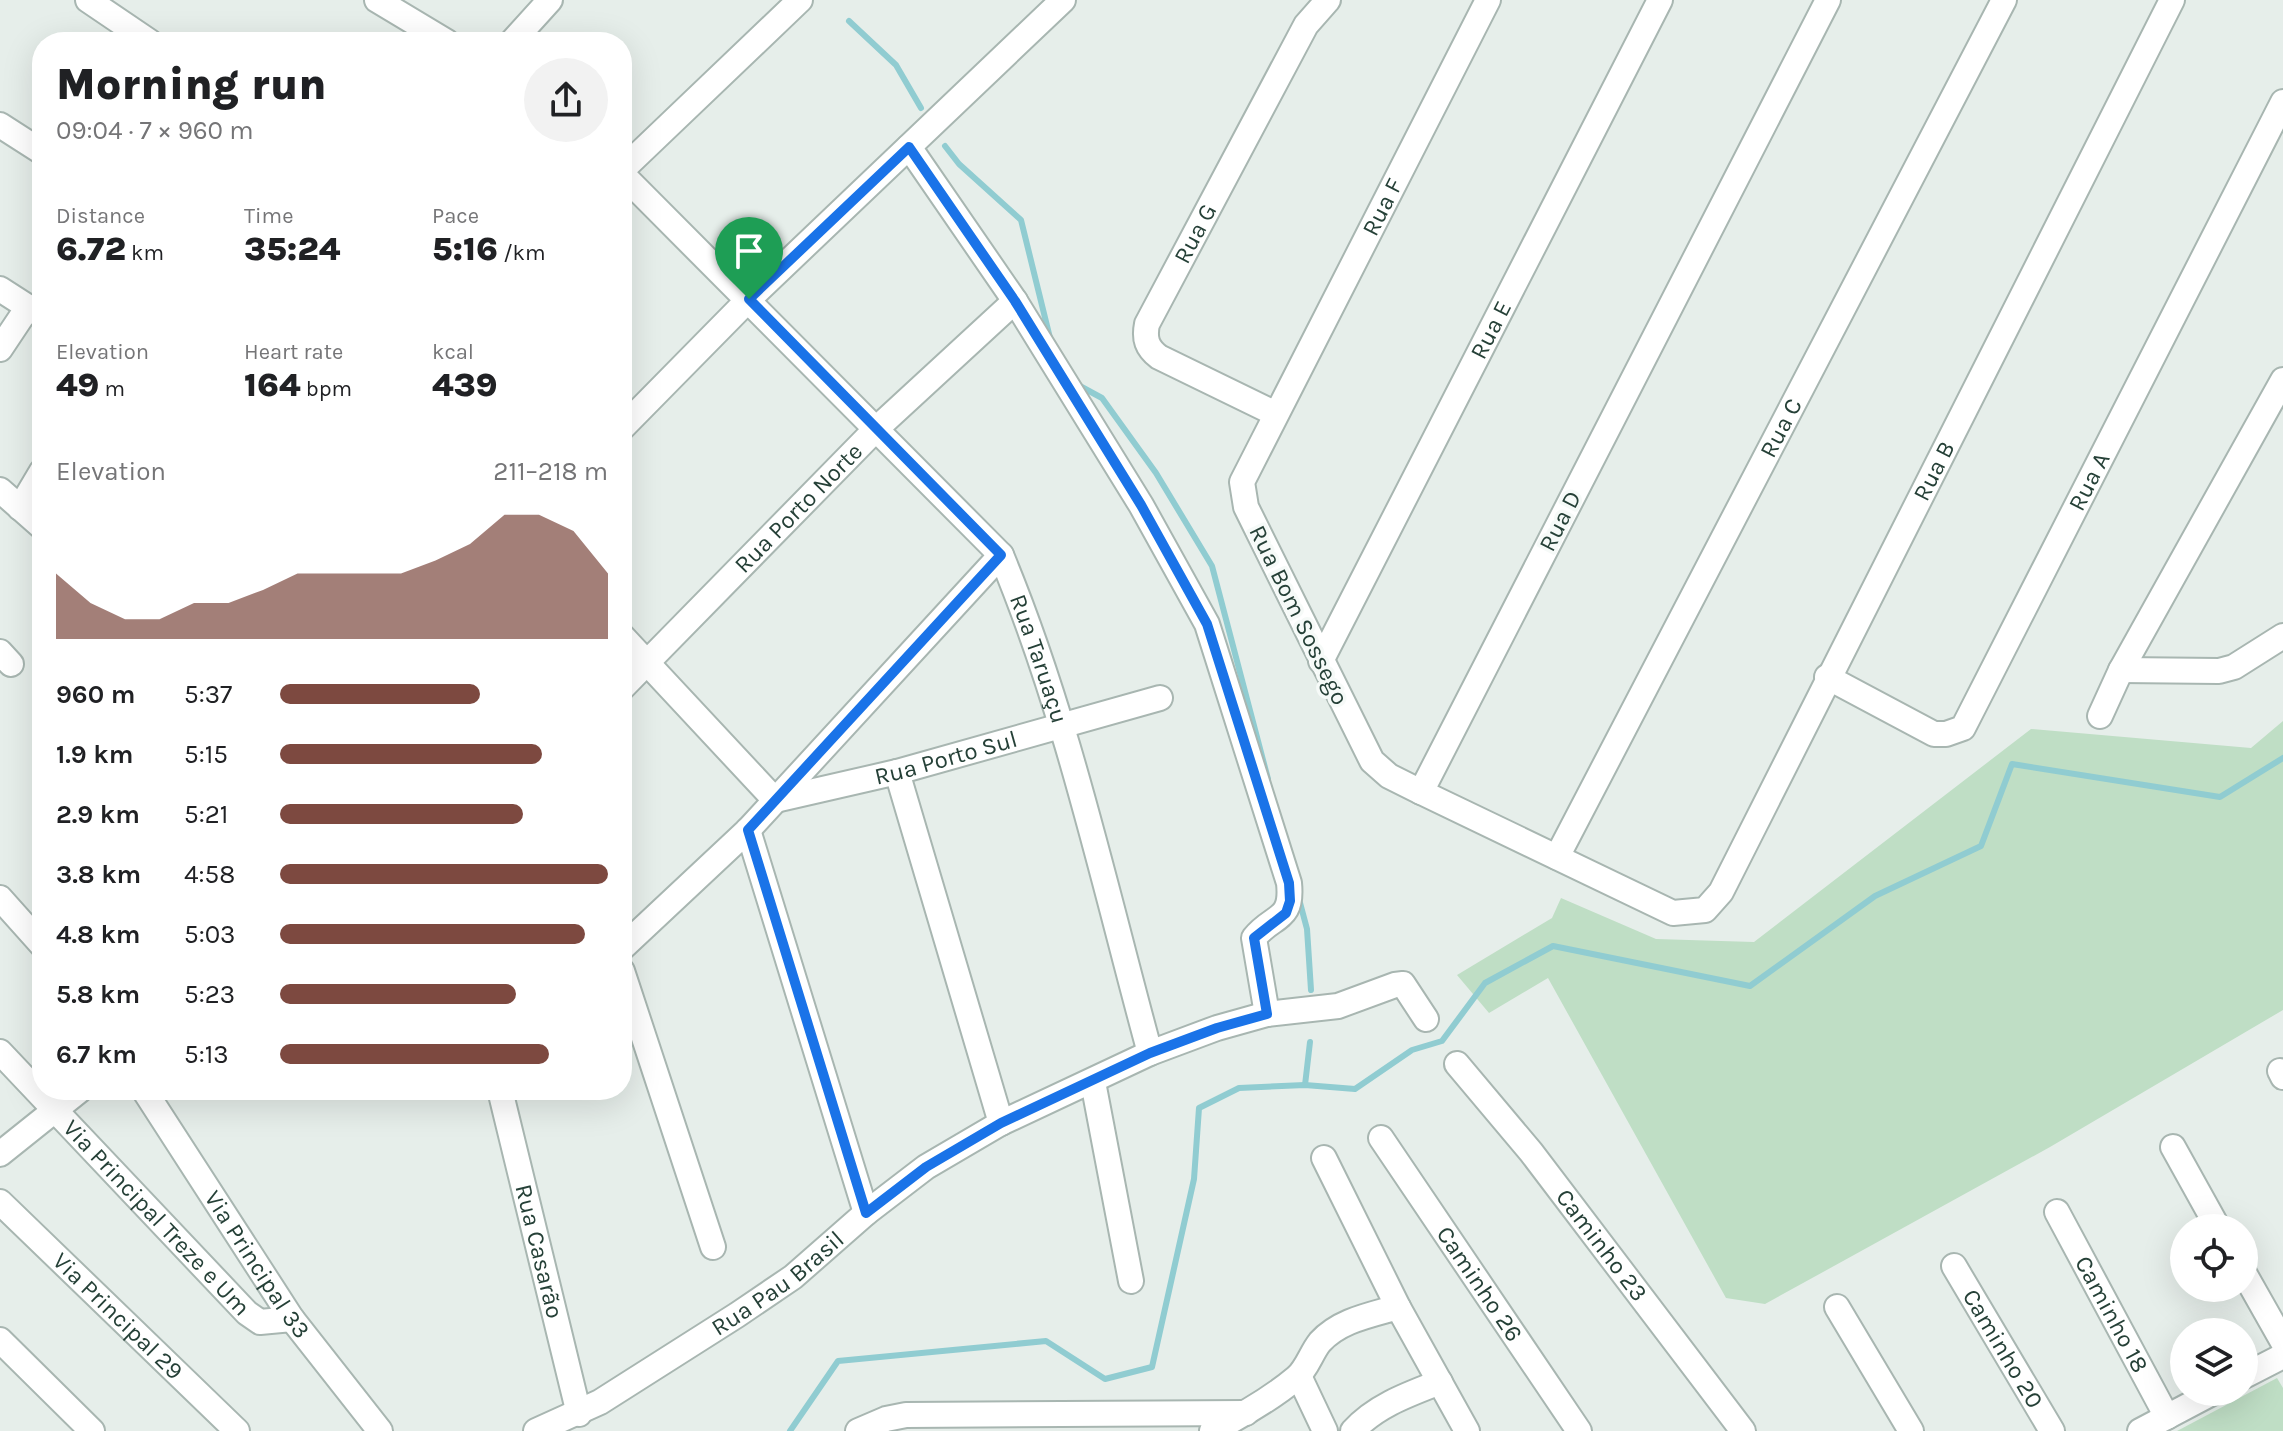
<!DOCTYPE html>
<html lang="en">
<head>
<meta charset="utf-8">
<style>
  :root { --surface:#fff; --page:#f2f2f2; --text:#202124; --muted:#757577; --accent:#7d4940 }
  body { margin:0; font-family:Karla,sans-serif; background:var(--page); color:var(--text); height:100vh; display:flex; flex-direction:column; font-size:30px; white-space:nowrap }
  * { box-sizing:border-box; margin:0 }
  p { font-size:26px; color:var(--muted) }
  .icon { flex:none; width:44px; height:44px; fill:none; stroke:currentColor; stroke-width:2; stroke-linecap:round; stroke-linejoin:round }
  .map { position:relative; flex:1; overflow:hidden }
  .details { position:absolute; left:32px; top:32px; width:600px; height:1068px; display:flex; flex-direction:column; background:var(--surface); border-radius:32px; box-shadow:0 8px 32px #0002 }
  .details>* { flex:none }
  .fabs { position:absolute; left:2170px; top:1214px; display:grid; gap:16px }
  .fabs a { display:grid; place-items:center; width:88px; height:88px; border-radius:50%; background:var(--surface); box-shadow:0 8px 32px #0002; font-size:40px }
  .pin { position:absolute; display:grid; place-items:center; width:68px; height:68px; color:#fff; margin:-82px -34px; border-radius:50% 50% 50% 0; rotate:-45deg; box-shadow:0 0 8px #0007 }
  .pin .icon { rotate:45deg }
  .round { display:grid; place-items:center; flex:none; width:84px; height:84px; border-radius:42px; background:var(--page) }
  .summary { display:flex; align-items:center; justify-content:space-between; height:136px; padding:0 24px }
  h1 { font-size:44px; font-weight:800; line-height:60px }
  .figures { display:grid; grid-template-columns:repeat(3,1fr); gap:12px; height:136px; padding:8px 24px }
  .figures div { display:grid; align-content:center }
  .figures b { font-size:34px; font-weight:800 }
  .figures small { font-size:22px; font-weight:400 }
  .figures p { font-size:22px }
  .chart { height:224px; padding:16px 24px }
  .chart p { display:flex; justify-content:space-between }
  .chart svg { width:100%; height:144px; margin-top:8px; fill:var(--accent); opacity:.7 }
  ul { padding:0 24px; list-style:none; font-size:26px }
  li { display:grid; grid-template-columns:128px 96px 1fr; align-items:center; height:60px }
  li i { height:20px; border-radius:10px; background:var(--accent) }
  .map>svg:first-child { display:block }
  .green { fill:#bfdec5 }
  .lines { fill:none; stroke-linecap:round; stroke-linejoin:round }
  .stream { stroke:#90ccd1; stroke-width:6 }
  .minor-casing { stroke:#a8b6b1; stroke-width:28 }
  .minor { stroke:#fff; stroke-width:24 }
  .route-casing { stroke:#fff; stroke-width:16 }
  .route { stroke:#1a73e8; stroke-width:10 }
  .labels { text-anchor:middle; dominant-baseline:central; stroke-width:7; stroke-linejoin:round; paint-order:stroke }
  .street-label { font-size:24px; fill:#254037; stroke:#f6faf8 }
</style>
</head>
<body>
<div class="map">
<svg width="2283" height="1431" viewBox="0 0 2283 1431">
  <rect width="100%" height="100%" fill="#e6eeea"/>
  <g class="green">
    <path d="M2283,721V1010L2050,1147L1765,1304L1726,1298L1548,978L1489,1013L1457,975L1552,918L1561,898L1656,939L1754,942L2031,729L2251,748Z"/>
    <path d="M2277,1378L2283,1388V1431H2177Z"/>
  </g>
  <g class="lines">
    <g class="stream">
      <path d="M849,21L896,65L921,108"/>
      <path d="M945,146L959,164L1021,220L1051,342"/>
      <path d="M1078,385L1102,398L1156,473L1212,566L1268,779"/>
      <path d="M1299,899L1307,929L1311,990"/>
      <path d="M1305,1085L1310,1042"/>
      <path d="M790,1431L838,1361L1046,1341L1105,1379L1152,1367L1194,1179L1199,1108L1239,1088L1305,1085L1355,1089L1412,1050L1442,1041L1485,983L1553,946L1750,986L1875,896L1981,846L2012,764L2220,797L2283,758"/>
    </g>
    <g class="minor-casing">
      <g id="minor">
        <path d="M88,0L150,42"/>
        <path d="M377,0L447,42"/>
        <path id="s1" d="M1828,0L1421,792L1673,913L1705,910L1721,892L2172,0"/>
        <path d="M512,42L550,0"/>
        <path d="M0,125L42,152"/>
        <path d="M909,147L1015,301L1141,505L1207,624L1289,883C1293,922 1273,914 1254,938L1267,1014"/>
        <path d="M622,170L800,0"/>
        <path id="s2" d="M622,174L1001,555C1067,713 1105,888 1150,1053"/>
        <path d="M0,289L42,316"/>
        <path d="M0,349L28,307"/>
        <path id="s3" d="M1276,414L1159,357C1147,348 1144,339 1147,324L1306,25L1328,0"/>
        <path d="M622,428L749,299L1063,0"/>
        <path d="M0,490L42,527"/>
        <path d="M20,508L42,471"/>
        <path d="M622,636L775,800"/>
        <path d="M0,652L11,664"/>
        <path id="s4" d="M1321,661L1660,0"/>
        <path d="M2121,670L2219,671L2234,667L2283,636"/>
        <path id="s5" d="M1827,677L1934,734H1946L1963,728L2283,102"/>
        <path id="s6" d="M622,688L875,430L1015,301"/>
        <path d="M2100,716L2121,670L2283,380"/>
        <path d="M897,772L1001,1123"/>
        <path id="s7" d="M1421,792L1389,776L1372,761L1246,507L1242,482L1488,0"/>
        <path id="s8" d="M775,800L897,772L1160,698"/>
        <path d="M748,830L866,1213"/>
        <path id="s9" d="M1557,857L2004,0"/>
        <path d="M0,898L42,945"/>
        <path d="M622,948L748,830L1001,555"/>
        <path d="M622,971L713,1247"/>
        <path id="s10" d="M0,1052L247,1313L260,1322L292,1319"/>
        <path id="s11" d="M1457,1064L1531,1152L1743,1431"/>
        <path d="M2280,1071L2283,1077"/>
        <path d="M1093,1082L1131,1281"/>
        <path id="s12" d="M144,1090L292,1319L380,1431"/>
        <path id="s13" d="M500,1090L579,1414"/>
        <path id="s14" d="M1381,1138L1579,1431"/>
        <path d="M2173,1147L2218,1228"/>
        <path d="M0,1154L80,1090"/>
        <path d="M1324,1158L1398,1307"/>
        <path id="s15" d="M0,1202L237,1431"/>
        <path id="s16" d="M2057,1212L2167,1417"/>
        <path id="s17" d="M1954,1266L2052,1431"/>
        <path d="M2244,1273L2283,1342"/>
        <path d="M1837,1307L1911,1431"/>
        <path d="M0,1340L92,1431"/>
        <path d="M1299,1376L1325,1431"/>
        <path d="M2244,1376L2283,1356"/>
        <path id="s18" d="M536,1431L600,1402L737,1315L793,1277L866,1213L926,1167L1001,1123L1150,1053L1217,1028L1267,1014L1338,1006L1395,985L1403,984L1426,1019"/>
        <path d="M858,1431L886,1419L906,1415L1246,1413"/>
        <path d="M1212,1431C1241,1416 1271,1399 1296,1378C1307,1369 1311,1353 1320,1342C1340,1320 1371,1315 1398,1307L1467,1431"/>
        <path d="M1353,1431C1375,1406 1409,1394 1440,1382"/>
        <path d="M2140,1431L2214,1392"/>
      </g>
    </g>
    <use href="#minor" class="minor"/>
  </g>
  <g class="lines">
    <g class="route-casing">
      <path id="route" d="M909,147L1015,301L1141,505L1207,624L1289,883L1290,901L1286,913L1254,938L1267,1014L1217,1028L1150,1053L1001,1123L926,1167L866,1213L748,830L1001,555L749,299Z"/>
    </g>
    <use href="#route" class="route"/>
  </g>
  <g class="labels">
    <g class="street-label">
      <text stroke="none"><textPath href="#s7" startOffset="676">Rua F</textPath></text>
      <text stroke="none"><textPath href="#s3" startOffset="270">Rua G</textPath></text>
      <text stroke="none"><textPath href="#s4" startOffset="372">Rua E</textPath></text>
      <text stroke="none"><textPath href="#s9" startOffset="484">Rua C</textPath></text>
      <text stroke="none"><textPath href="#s1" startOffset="1698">Rua B</textPath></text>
      <text stroke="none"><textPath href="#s5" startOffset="428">Rua A</textPath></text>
      <text stroke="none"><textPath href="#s6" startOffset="252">Rua Porto Norte</textPath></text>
      <text transform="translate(1560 521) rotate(-63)">Rua D</text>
      <text transform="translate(1299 615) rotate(64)">Rua Bom Sossego</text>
      <text stroke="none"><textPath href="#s2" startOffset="648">Rua Taruaçu</textPath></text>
      <text stroke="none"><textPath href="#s8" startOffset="176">Rua Porto Sul</textPath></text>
      <text stroke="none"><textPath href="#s10" startOffset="228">Via Principal Treze e Um</textPath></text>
      <text stroke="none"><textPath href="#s11" startOffset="232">Caminho 23</textPath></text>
      <text stroke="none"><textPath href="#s13" startOffset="166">Rua Casarão</textPath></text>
      <text stroke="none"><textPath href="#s12" startOffset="208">Via Principal 33</textPath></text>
      <text stroke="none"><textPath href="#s18" startOffset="284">Rua Pau Brasil</textPath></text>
      <text stroke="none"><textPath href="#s14" startOffset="176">Caminho 26</textPath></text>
      <text stroke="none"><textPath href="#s16" startOffset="116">Caminho 18</textPath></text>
      <text stroke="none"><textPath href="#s15" startOffset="164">Via Principal 29</textPath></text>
      <text stroke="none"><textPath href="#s17" startOffset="96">Caminho 20</textPath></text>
    </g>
  </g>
</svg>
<div class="fabs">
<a><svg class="icon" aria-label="locate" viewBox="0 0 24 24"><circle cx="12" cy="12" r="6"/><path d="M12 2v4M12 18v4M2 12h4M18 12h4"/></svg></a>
<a><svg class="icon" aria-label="layers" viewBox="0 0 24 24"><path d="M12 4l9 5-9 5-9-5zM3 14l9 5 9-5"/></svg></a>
</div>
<div class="pin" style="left:749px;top:299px;background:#1e9e55"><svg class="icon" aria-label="arrive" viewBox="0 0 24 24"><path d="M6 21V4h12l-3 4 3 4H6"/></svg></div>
<section class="details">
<div class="summary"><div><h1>Morning run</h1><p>09:04 · 7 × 960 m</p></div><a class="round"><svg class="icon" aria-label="share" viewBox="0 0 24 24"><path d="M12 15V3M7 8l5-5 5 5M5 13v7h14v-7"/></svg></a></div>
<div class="figures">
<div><p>Distance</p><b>6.72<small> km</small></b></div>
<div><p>Time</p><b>35:24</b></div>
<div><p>Pace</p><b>5:16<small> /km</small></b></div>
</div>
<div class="figures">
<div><p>Elevation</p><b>49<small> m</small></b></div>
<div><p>Heart rate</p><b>164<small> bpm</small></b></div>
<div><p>kcal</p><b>439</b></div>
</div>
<div class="chart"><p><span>Elevation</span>211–218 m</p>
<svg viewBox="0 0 160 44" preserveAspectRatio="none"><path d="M0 44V24L10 33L20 38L30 38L40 33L50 33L60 29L70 24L80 24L90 24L100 24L110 20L120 15L130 6L140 6L150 11L160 24V44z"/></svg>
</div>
<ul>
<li><b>960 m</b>5:37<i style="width:61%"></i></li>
<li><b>1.9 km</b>5:15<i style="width:80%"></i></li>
<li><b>2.9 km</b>5:21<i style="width:74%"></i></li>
<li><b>3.8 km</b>4:58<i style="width:100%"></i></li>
<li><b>4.8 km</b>5:03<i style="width:93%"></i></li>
<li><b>5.8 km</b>5:23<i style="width:72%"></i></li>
<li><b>6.7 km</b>5:13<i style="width:82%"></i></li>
</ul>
</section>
</div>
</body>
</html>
